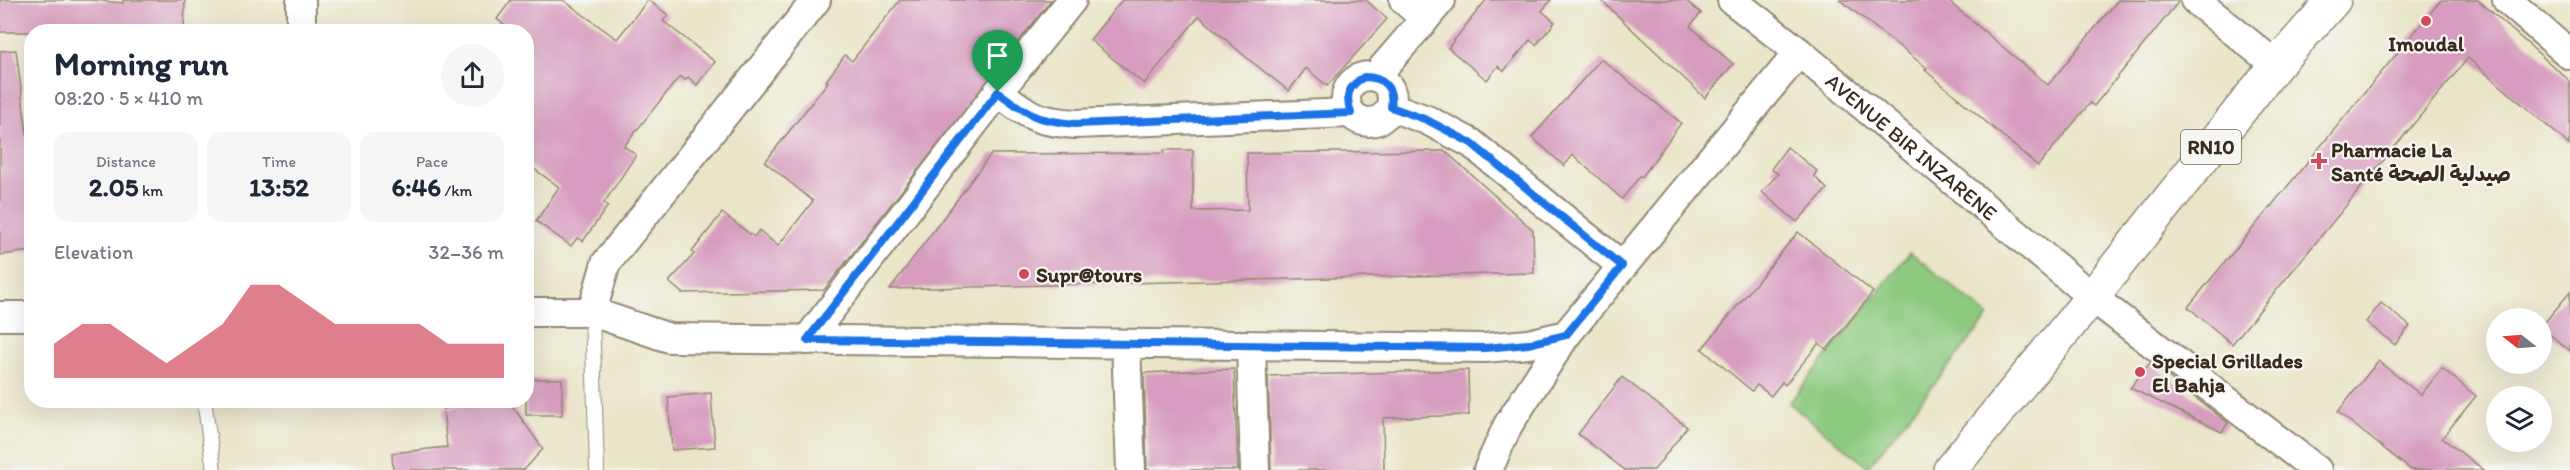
<!DOCTYPE html>
<html lang="en">
<head>
<meta charset="utf-8">
<style>
  :root { --surface:#fff; --page:#f6f6f7; --text:#1f2937; --muted:#747a83; --accent:#d1495b }
  body { margin:0; font-family:Itim,"Playpen Sans Arabic",sans-serif; background:var(--page); color:var(--text); height:100vh; display:flex; flex-direction:column; font-size:22px; white-space:nowrap }
  * { box-sizing:border-box; margin:0 }
  p { font-size:20px; color:var(--muted) }
  .icon { flex:none; width:33px; height:33px; fill:none; stroke:currentColor; stroke-width:2; stroke-linecap:round; stroke-linejoin:round }
  .map { position:relative; flex:1; overflow:hidden }
  .panel { position:absolute; left:24px; top:24px; width:510px; height:384px; display:flex; flex-direction:column; background:var(--surface); border-radius:24px; box-shadow:0 6px 24px #0002 }
  .panel>* { flex:none }
  .needle { width:39px; rotate:287deg }
  .buttons { position:absolute; left:2486px; top:308px; display:grid; gap:12px }
  .buttons a { display:grid; place-items:center; width:66px; height:66px; border-radius:50%; background:var(--surface); box-shadow:0 6px 24px #0002; font-size:30px }
  .pin { position:absolute; display:grid; place-items:center; width:51px; height:51px; color:#fff; margin:-62px -26px; border-radius:50% 50% 50% 0; rotate:-45deg; box-shadow:0 0 6px #0007 }
  .pin .icon { rotate:45deg }
  .round { display:grid; place-items:center; flex:none; width:63px; height:63px; border-radius:32px; background:var(--page) }
  .headline { display:flex; align-items:center; justify-content:space-between; height:102px; padding:0 30px }
  h1 { font-size:33px; font-weight:700; line-height:45px }
  .stats { display:grid; grid-template-columns:repeat(3,1fr); gap:9px; height:102px; padding:6px 30px }
  .stats div { display:grid; align-content:center; border-radius:15px; background:var(--page); text-align:center }
  .stats b { font-size:26px; font-weight:700 }
  .stats small { font-size:16px; font-weight:400 }
  .stats p { font-size:16px }
  .chart { height:168px; padding:12px 30px }
  .chart p { display:flex; justify-content:space-between }
  .chart svg { width:100%; height:108px; margin-top:6px; fill:var(--accent); opacity:.7 }
  .map>svg:first-child { display:block }
  .green { fill:#8dca80; stroke:#647a4f; stroke-width:1.5 }
  .building { fill:#d79cbf }
  .lines { fill:none; stroke-linecap:round; stroke-linejoin:round }
  .service-casing { stroke:#928873; stroke-width:16 }
  .minor-casing { stroke:#928873; stroke-width:32 }
  .primary-casing { stroke:#928873; stroke-width:36 }
  .service { stroke:#fff; stroke-width:14 }
  .minor { stroke:#fff; stroke-width:28 }
  .primary { stroke:#fff; stroke-width:33 }
  .route-casing { stroke:#fff; stroke-width:12 }
  .route { stroke:#1a73e8; stroke-width:8 }
  .poi-dot { fill:#d1495b; stroke:#f6f6f2; stroke-width:2 }
  .labels { text-anchor:middle; dominant-baseline:central; stroke-width:4.5; stroke-linejoin:round; paint-order:stroke }
  .shield { fill:#f6f6f2; stroke:#73675e; stroke-width:1.5 }
  .shield-label { font-size:20px; font-weight:bold; fill:#3b2a1e }
  .poi-label { font-size:21px; font-weight:bold; fill:#3b2a1e; stroke:#f6f6f2; text-anchor:start }
  .street-label { font-size:21px; fill:#3b2a1e; stroke:#f6f6f2 }
</style>
</head>
<body>
<div class="map">
<svg width="2570" height="470" viewBox="0 0 2570 470">
  <rect width="100%" height="100%" fill="#f6f6f2"/>
  <filter id="ink" filterUnits="userSpaceOnUse"><feTurbulence type="fractalNoise" baseFrequency=".0167" numOctaves="2"/><feDisplacementMap in="SourceGraphic" scale="12" xChannelSelector="R" yChannelSelector="G"/><feConvolveMatrix kernelMatrix="1 2 1 2 8 2 1 2 1" color-interpolation-filters="sRGB"/></filter>
  <filter id="wash" filterUnits="userSpaceOnUse"><feTurbulence type="fractalNoise" baseFrequency=".008" numOctaves="4" result="noise"/><feDisplacementMap in="SourceGraphic" scale="24" xChannelSelector="R" yChannelSelector="G"/><feGaussianBlur stdDeviation="1.35" result="paint"/><feColorMatrix in="noise" values="0 0 0 0 0 0 0 0 0 0 0 0 0 0 0 0 0 1.4 0 .05"/><feComposite in="paint" operator="in"/></filter>
  <g filter="url(#wash)">
    <rect width="100%" height="100%" fill="#eae5c8"/>
    <path class="green" d="M1910,252L1989,316L1868,467L1789,403Z"/>
    <g id="blocks">
      <g class="building">
        <path d="M0,0H91L123,3V0H185L184,32H0Z"/>
        <path d="M511,0H563L617,39L648,0L668,15L663,21L715,62L697,85L688,77L685,80L680,76L624,146L636,155L604,203L608,206L583,241L577,238L571,246L536,221L559,187L526,163V32H513L497,19Z"/>
        <path d="M900,0H1051L824,290L682,293L669,282L694,254L692,252L722,213L754,237L759,230L778,246L813,201L765,162L828,82L826,81L845,55L852,61Z"/>
        <path d="M1122,0H1366L1387,19L1327,86L1306,68L1289,91L1247,58L1199,16L1144,84L1090,40Z"/>
        <path d="M1486,0H1551L1542,11L1555,22L1536,45L1530,40L1504,71L1498,66L1487,80L1448,48Z"/>
        <path d="M1601,0H1685L1701,13L1690,26L1733,64L1705,98Z"/>
        <path d="M1840,0H1947L2048,85L2118,0L2179,1L2094,106L2090,103L2038,166L1925,70L1927,68Z"/>
        <path d="M2441,0H2478L2570,81V145L2468,58L2232,344L2188,307Z"/>
        <path d="M16,50L29,149L32,148V251L0,255V51Z"/>
        <path d="M1601,59L1681,123L1642,177L1640,176L1622,199L1573,155L1564,166L1532,137Z"/>
        <path d="M1787,147L1817,171L1814,176L1827,189L1797,222L1762,192L1778,174L1771,169Z"/>
        <path d="M1164,150H1193V211L1248,210L1247,153L1445,151L1533,230L1534,273L890,289L991,154L1164,153Z"/>
        <path d="M1798,232L1873,292L1827,350L1819,343L1785,385L1782,382L1771,396L1757,385L1752,391L1702,349Z"/>
        <path d="M2570,292V351L2541,327Z"/>
        <path d="M2381,303L2410,326L2395,345L2366,322Z"/>
        <path d="M2378,361L2421,395L2442,368L2476,396L2442,438L2484,470H2411L2338,412Z"/>
        <path d="M2150,363L2228,423L2222,432L2130,388Z"/>
        <path d="M1234,369L1238,470H1147L1144,373Z"/>
        <path d="M1468,370L1469,415L1383,418L1384,470H1271L1268,376Z"/>
        <path d="M1622,377L1687,427L1654,470H1625L1578,434Z"/>
        <rect x="526" y="379" width="36" height="36"/>
        <path d="M711,393L715,447L672,450L668,397Z"/>
        <path d="M508,400L543,449L524,470H393L392,453L447,447L443,409Z"/>
      </g>
    </g>
  </g>
  <g filter="url(#ink)">
    <use href="#blocks" fill-opacity="0" stroke="#928873" stroke-width="1.5"/>
    <g class="lines">
      <g class="service-casing">
        <g id="service">
          <path d="M592,312L597,470"/>
          <path d="M204,400L214,470"/>
        </g>
      </g>
      <g class="minor-casing">
        <g id="minor">
          <path d="M301,0V32"/>
          <path d="M1072,0L998,92C1030,116 1035,121 1075,124L1351,113"/>
          <path id="s1" d="M1732,0L1799,52L2092,297L2317,470"/>
          <path d="M2195,0L2276,65"/>
          <path d="M2507,0L2570,55"/>
          <path d="M1425,19L1441,0"/>
          <circle cx="1369" cy="99" r="23"/>
          <path d="M1375,77L1425,19L1404,0"/>
          <path d="M1391,107L1427,120L1471,143L1622,266"/>
          <path d="M526,312H592L669,338L1485,348L1528,344L1566,335L1799,52"/>
          <path d="M592,312L606,263L816,0"/>
          <path d="M0,316H32"/>
          <path d="M807,340L998,92"/>
          <path d="M1126,344L1131,470"/>
          <path d="M1251,346L1255,470"/>
          <path d="M1488,470L1508,425L1566,335"/>
        </g>
      </g>
      <g class="primary-casing">
        <path id="primary" d="M1950,470L2092,297L2276,65L2334,0"/>
      </g>
      <use href="#service" class="service"/>
      <use href="#minor" class="minor"/>
      <use href="#primary" class="primary"/>
    </g>
  </g>
  <g class="lines" filter="url(#ink)">
    <g class="route-casing">
      <path id="route" d="M1364,77C1383,77 1394,87 1391,107L1427,120L1471,143L1622,266L1566,335L1528,344L1485,348L807,340L998,92C1030,116 1035,120 1075,124L1351,113C1345,96 1348,86 1364,77Z"/>
    </g>
    <use href="#route" class="route"/>
  </g>
  <g class="poi-dot">
    <circle cx="2426" cy="21" r="6"/>
    <path d="M2316 152h6v6h6v6h-6v6h-6v-6h-6v-6h6z"/>
    <circle cx="1024" cy="274" r="6"/>
    <circle cx="2140" cy="372" r="6"/>
  </g>
  <g class="labels">
    <rect class="shield" x="2181" y="130" width="60" height="34" rx="4.5"/>
    <g class="shield-label">
      <text x="2211" y="147">RN10</text>
    </g>
    <g class="poi-label">
      <text x="2426" y="43" text-anchor="middle">Imoudal</text>
      <text x="2331" y="149">Pharmacie La<tspan x="2331" dy="24">Santé صيدلية الصحة</tspan></text>
      <text x="1036" y="274">Supr@tours</text>
      <text x="2152" y="360">Special Grillades<tspan x="2152" dy="24">El Bahja</tspan></text>
    </g>
    <g class="street-label">
      <text stroke="none"><textPath href="#s1" startOffset="232">AVENUE BIR INZARENE</textPath></text>
    </g>
  </g>
</svg>
<div class="buttons">
<a><svg class="needle" viewBox="-14 -14 28 28"><path d="M0-13l5 13h-10z" fill="#e53935"/><path d="M0 13l5-13h-10z" fill="#747a83"/></svg></a>
<a><svg class="icon" aria-label="layers" viewBox="0 0 24 24"><path d="M12 4l9 5-9 5-9-5zM3 14l9 5 9-5"/></svg></a>
</div>
<div class="pin" style="left:998px;top:92px;background:#1e9e55"><svg class="icon" aria-label="arrive" viewBox="0 0 24 24"><path d="M6 21V4h12l-3 4 3 4H6"/></svg></div>
<section class="panel">
<div class="headline"><div><h1>Morning run</h1><p>08:20 · 5 × 410 m</p></div><a class="round"><svg class="icon" aria-label="share" viewBox="0 0 24 24"><path d="M12 15V3M7 8l5-5 5 5M5 13v7h14v-7"/></svg></a></div>
<div class="stats">
<div><p>Distance</p><b>2.05<small> km</small></b></div>
<div><p>Time</p><b>13:52</b></div>
<div><p>Pace</p><b>6:46<small> /km</small></b></div>
</div>
<div class="chart"><p><span>Elevation</span>32–36 m</p>
<svg viewBox="0 0 160 44" preserveAspectRatio="none"><path d="M0 44V30L10 22L20 22L30 30L40 38L50 30L60 22L70 6L80 6L90 14L100 22L110 22L120 22L130 22L140 30L150 30L160 30V44z"/></svg>
</div>
</section>
</div>
</body>
</html>
